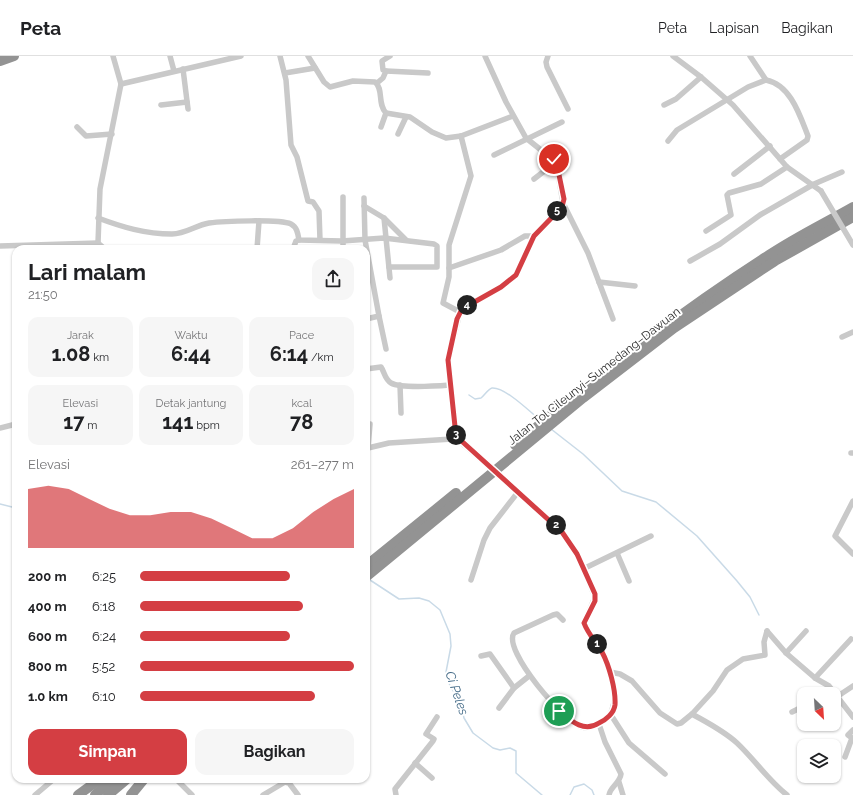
<!DOCTYPE html>
<html lang="id">
<head>
<meta charset="utf-8">
<style>
  :root { --surface:#fff; --page:#f6f6f6; --text:#202124; --muted:#757577; --line:#e0e0e0; --accent:#d43e43 }
  body { margin:0; font-family:Raleway,sans-serif; background:var(--page); color:var(--text); height:100vh; display:flex; flex-direction:column; font-size:15px; white-space:nowrap }
  * { box-sizing:border-box; margin:0 }
  p { font-size:13px; color:var(--muted) }
  .icon { flex:none; width:22px; height:22px; fill:none; stroke:currentColor; stroke-width:2; stroke-linecap:round; stroke-linejoin:round }
  .map { position:relative; flex:1; overflow:hidden }
  .side { position:absolute; left:12px; top:189px; width:358px; height:538px; display:flex; flex-direction:column; background:var(--surface); border-radius:12px; box-shadow:0 1px 3px #0004 }
  .side>* { flex:none }
  .needle { width:26px; rotate:155deg }
  .buttons { position:absolute; left:797px; top:631px; display:grid; gap:8px }
  .buttons a { display:grid; place-items:center; width:44px; height:44px; border-radius:8px; background:var(--surface); box-shadow:0 1px 3px #0004; font-size:20px }
  .pin { position:absolute; display:grid; place-items:center; width:34px; height:34px; color:#fff; margin:-17px; border:2px solid #fff; border-radius:50%; box-shadow:0 1px 4px #0007 }
  .km { position:absolute; width:20px; height:20px; margin:-10px; border-radius:50%; background:#222; color:#fff; font-size:11px; line-height:20px; text-align:center }
  .round { display:grid; place-items:center; flex:none; width:42px; height:42px; border-radius:12px; background:var(--page) }
  .head { display:flex; align-items:center; justify-content:space-between; height:68px; padding:0 16px }
  h1 { font-size:22px; font-weight:700; line-height:30px }
  .stats { display:grid; grid-template-columns:repeat(3,1fr); gap:6px; height:68px; padding:4px 16px }
  .stats div { display:grid; align-content:center; border-radius:10px; background:var(--page); text-align:center }
  .stats b { font-size:20px; font-weight:700 }
  .stats small { font-size:11px; font-weight:400 }
  .stats p { font-size:11px }
  .chart { height:112px; padding:8px 16px }
  .chart p { display:flex; justify-content:space-between }
  .chart svg { width:100%; height:72px; margin-top:4px; fill:var(--accent); opacity:.7 }
  .action { display:flex; gap:8px; margin-top:auto; padding:8px 16px }
  .action a { flex:1; height:46px; border-radius:12px; background:var(--accent); color:#fff; font-size:16px; font-weight:700; line-height:46px; text-align:center }
  .action a+a { background:var(--page); color:var(--text) }
  ul { padding:0 16px; list-style:none; font-size:13px }
  li { display:grid; grid-template-columns:64px 48px 1fr; align-items:center; height:30px }
  li i { height:10px; border-radius:5px; background:var(--accent) }
  header { display:flex; align-items:center; gap:24px; box-sizing:border-box; height:56px; padding:0 20px; background:var(--surface); border-bottom:1px solid var(--line) }
  header strong { font-size:19px }
  nav { display:flex; gap:22px; margin-inline-start:auto; font-size:14px }
  .map>svg:first-child { display:block }
  .lines { fill:none; stroke-linecap:round; stroke-linejoin:round }
  .stream { stroke:#c9dae7; stroke-width:1.5 }
  .street { stroke:#c9c9c9; stroke-width:5.5 }
  .highway { stroke:#939393; stroke-width:10 }
  .street-bridge { stroke:#c9c9c9; stroke-width:5.5 }
  .route-casing { stroke:#fff; stroke-width:8 }
  .route { stroke:#d43e43; stroke-width:5 }
  .labels { text-anchor:middle; dominant-baseline:central; stroke-width:4; stroke-linejoin:round; paint-order:stroke }
  .street-label { font-size:12px; fill:#2c2c2c; stroke:#fff }
  .water-label { font-size:13px; font-style:italic; fill:#426986; stroke:#fff }
</style>
</head>
<body>
<header>
<strong>Peta</strong>
<nav><a>Peta</a><a>Lapisan</a><a>Bagikan</a></nav>
</header>
<div class="map">
<svg width="853" height="739" viewBox="0 0 853 739">
  <rect width="100%" height="100%" fill="#fff"/>
  <g class="lines">
    <g class="stream">
      <path d="M469,339L475,343L481,342C484,340 488,333 492,332C505,331 529,355 539,363"/>
      <path d="M551,373L583,398L622,435L656,446L697,480L737,525L750,541L759,559"/>
      <path d="M0,448L16,452"/>
      <path d="M370,524L399,543L419,542L429,545L440,554L450,578L451,590L446,616L450,630L460,645L464,662L473,677L493,692L500,694L510,692L516,695V717L542,739"/>
      <path d="M570,739L574,731L584,728L592,734L594,739"/>
    </g>
    <g class="street">
      <path d="M170,0L174,15"/>
      <path d="M280,0L286,24L291,89L297,101L308,145L313,146L319,155L320,184"/>
      <path d="M308,0L324,26L330,31L353,25L375,26C384,33 377,48 386,57L410,61L432,76L446,82L461,80L513,60"/>
      <path d="M485,0L506,46L526,82L556,106L563,147L588,197L613,263"/>
      <path d="M548,0L546,6L547,11L568,53"/>
      <path d="M673,0L701,21L733,49L787,111L821,135"/>
      <path d="M750,0L766,24"/>
      <path d="M183,13L188,53"/>
      <path d="M386,15L428,17"/>
      <path d="M285,17L315,12"/>
      <path d="M377,27L383,22L386,15L383,14L382,5L390,0"/>
      <path d="M121,28L241,0"/>
      <path d="M161,49L187,46"/>
      <path d="M664,49L676,43L701,21"/>
      <path d="M77,71L86,80L112,78"/>
      <path d="M381,71L386,57"/>
      <path d="M398,78L406,61"/>
      <path d="M668,85L677,74L748,31L766,24C791,29 800,60 808,80L807,84L780,103"/>
      <path d="M494,99L562,66"/>
      <path d="M734,118L770,90"/>
      <path d="M534,123L556,106"/>
      <path d="M343,141V193"/>
      <path d="M364,142L365,184L379,260L366,263"/>
      <path d="M364,150L384,162L406,184"/>
      <path d="M98,162C122,171 145,178 172,178C186,178 196,169 209,167C223,165 280,163 291,168C297,171 298,178 299,184L342,185L384,182L434,188L437,190V211H389"/>
      <path d="M384,162L390,222"/>
      <path d="M706,175L731,159L727,139L729,137L761,128L787,111"/>
      <path d="M0,190L98,187"/>
      <path d="M105,193L98,187L100,133L121,28L113,0"/>
      <path d="M257,193L259,165"/>
      <path d="M293,193L296,185L299,184"/>
      <path d="M690,205L720,188L760,159L814,128L842,116"/>
      <path d="M449,212L501,194L525,180H534"/>
      <path d="M599,226L635,230"/>
      <path d="M460,256L443,247L449,221V189L471,120L461,80"/>
      <path d="M379,260L386,293"/>
      <path d="M842,281L853,276"/>
      <path d="M366,313L381,311C384,315 385,324 391,327C402,333 438,330 451,329"/>
      <path d="M400,329L401,357"/>
      <path d="M0,372L16,368"/>
      <path d="M464,389L456,380L448,304L460,256L463,252L501,231L516,219L534,180L563,147"/>
      <path d="M368,392L370,368"/>
      <path d="M366,394L368,392L389,387L452,383L456,380"/>
      <path d="M851,397H853"/>
      <path d="M510,429L556,469L577,498L595,541L584,567C591,584 605,597 610,615C614,631 619,652 605,663C599,668 590,673 582,671C565,667 502,594 514,577L553,559L557,558L563,564"/>
      <path d="M853,445L835,480L853,498"/>
      <path d="M617,497L629,525"/>
      <path d="M583,513L651,480"/>
      <path d="M471,524L484,484L490,472L518,436"/>
      <path d="M767,575L786,597L815,622L829,630L853,661"/>
      <path d="M786,597L806,575"/>
      <path d="M481,600L490,598L514,632"/>
      <path d="M610,616L620,618L632,625L660,657L677,668L681,667L692,658L713,635L727,614L743,603L765,599L764,586L767,575"/>
      <path d="M815,622L851,583"/>
      <path d="M835,642L853,630"/>
      <path d="M499,652L514,632L529,620"/>
      <path d="M792,656L804,650"/>
      <path d="M692,658C708,667 724,675 737,687C755,704 768,724 787,739"/>
      <path d="M611,659L629,687L665,718"/>
      <path d="M599,668L605,686L621,718C620,727 610,731 609,739"/>
      <path d="M845,701L852,682L848,679L853,674"/>
      <path d="M415,707L432,722"/>
      <path d="M176,723L192,739"/>
      <path d="M619,726L623,739"/>
      <path d="M35,739L54,723"/>
      <path d="M263,739L285,726L289,727L298,739"/>
      <path d="M396,739L395,733L433,685L434,683L426,678L437,661"/>
    </g>
    <g class="highway">
      <path d="M0,5L14,0"/>
      <path d="M515,389C596,321 680,256 769,199C796,181 825,167 853,151"/>
      <path d="M366,510L456,437"/>
      <path d="M366,521L583,342L674,272L775,205L853,161"/>
      <path d="M78,739L100,723"/>
      <path d="M95,739L113,723"/>
      <path d="M108,739L127,723"/>
      <path d="M131,739L144,723"/>
    </g>
    <g class="street-bridge">
      <path d="M821,135L853,189"/>
      <path d="M464,389L510,429"/>
    </g>
  </g>
  <g class="lines">
    <g class="route-casing">
      <path id="route" d="M554,103L558,114L564,143L562,151L534,180L516,219L501,231L462,253L457,263L448,304L456,380L562,476L577,498L595,538V545L584,567C588,578 596,586 602,596C609,609 616,634 615,649C614,657 606,664 599,667C584,677 571,665 559,655"/>
    </g>
    <use href="#route" class="route"/>
  </g>
  <g class="labels">
    <g class="street-label">
      <text transform="translate(594 320) rotate(-38)">Jalan Tol Cileunyi–Sumedang–Dawuan</text>
    </g>
    <g class="water-label">
      <text transform="translate(457 637) rotate(71)">Ci Peles</text>
    </g>
  </g>
</svg>
<div class="buttons">
<a><svg class="needle" viewBox="-14 -14 28 28"><path d="M0-13l5 13h-10z" fill="#e53935"/><path d="M0 13l5-13h-10z" fill="#757577"/></svg></a>
<a><svg class="icon" aria-label="layers" viewBox="0 0 24 24"><path d="M12 4l9 5-9 5-9-5zM3 14l9 5 9-5"/></svg></a>
</div>
<div class="pin" style="left:559px;top:655px;background:#1e9e55"><svg class="icon" aria-label="arrive" viewBox="0 0 24 24"><path d="M6 21V4h12l-3 4 3 4H6"/></svg></div>
<div class="pin" style="left:554px;top:103px;background:#d93025"><svg class="icon" aria-label="check" viewBox="0 0 24 24"><path d="M5 12l5 5 9-10"/></svg></div>
<b class="km" style="left:597px;top:588px">1</b>
<b class="km" style="left:556px;top:469px">2</b>
<b class="km" style="left:456px;top:379px">3</b>
<b class="km" style="left:467px;top:249px">4</b>
<b class="km" style="left:557px;top:155px">5</b>
<section class="side">
<div class="head"><div><h1>Lari malam</h1><p>21:50</p></div><a class="round"><svg class="icon" aria-label="share" viewBox="0 0 24 24"><path d="M12 15V3M7 8l5-5 5 5M5 13v7h14v-7"/></svg></a></div>
<div class="stats">
<div><p>Jarak</p><b>1.08<small> km</small></b></div>
<div><p>Waktu</p><b>6:44</b></div>
<div><p>Pace</p><b>6:14<small> /km</small></b></div>
</div>
<div class="stats">
<div><p>Elevasi</p><b>17<small> m</small></b></div>
<div><p>Detak jantung</p><b>141<small> bpm</small></b></div>
<div><p>kcal</p><b>78</b></div>
</div>
<div class="chart"><p><span>Elevasi</span>261–277 m</p>
<svg viewBox="0 0 160 44" preserveAspectRatio="none"><path d="M0 44V8L10 6L20 8L30 14L40 20L50 24L60 24L70 22L80 22L90 26L100 32L110 38L120 38L130 32L140 22L150 14L160 8V44z"/></svg>
</div>
<ul>
<li><b>200 m</b>6:25<i style="width:70%"></i></li>
<li><b>400 m</b>6:18<i style="width:76%"></i></li>
<li><b>600 m</b>6:24<i style="width:70%"></i></li>
<li><b>800 m</b>5:52<i style="width:100%"></i></li>
<li><b>1.0 km</b>6:10<i style="width:82%"></i></li>
</ul>
<div class="action"><a>Simpan</a><a>Bagikan</a></div>
</section>
</div>
</body>
</html>
